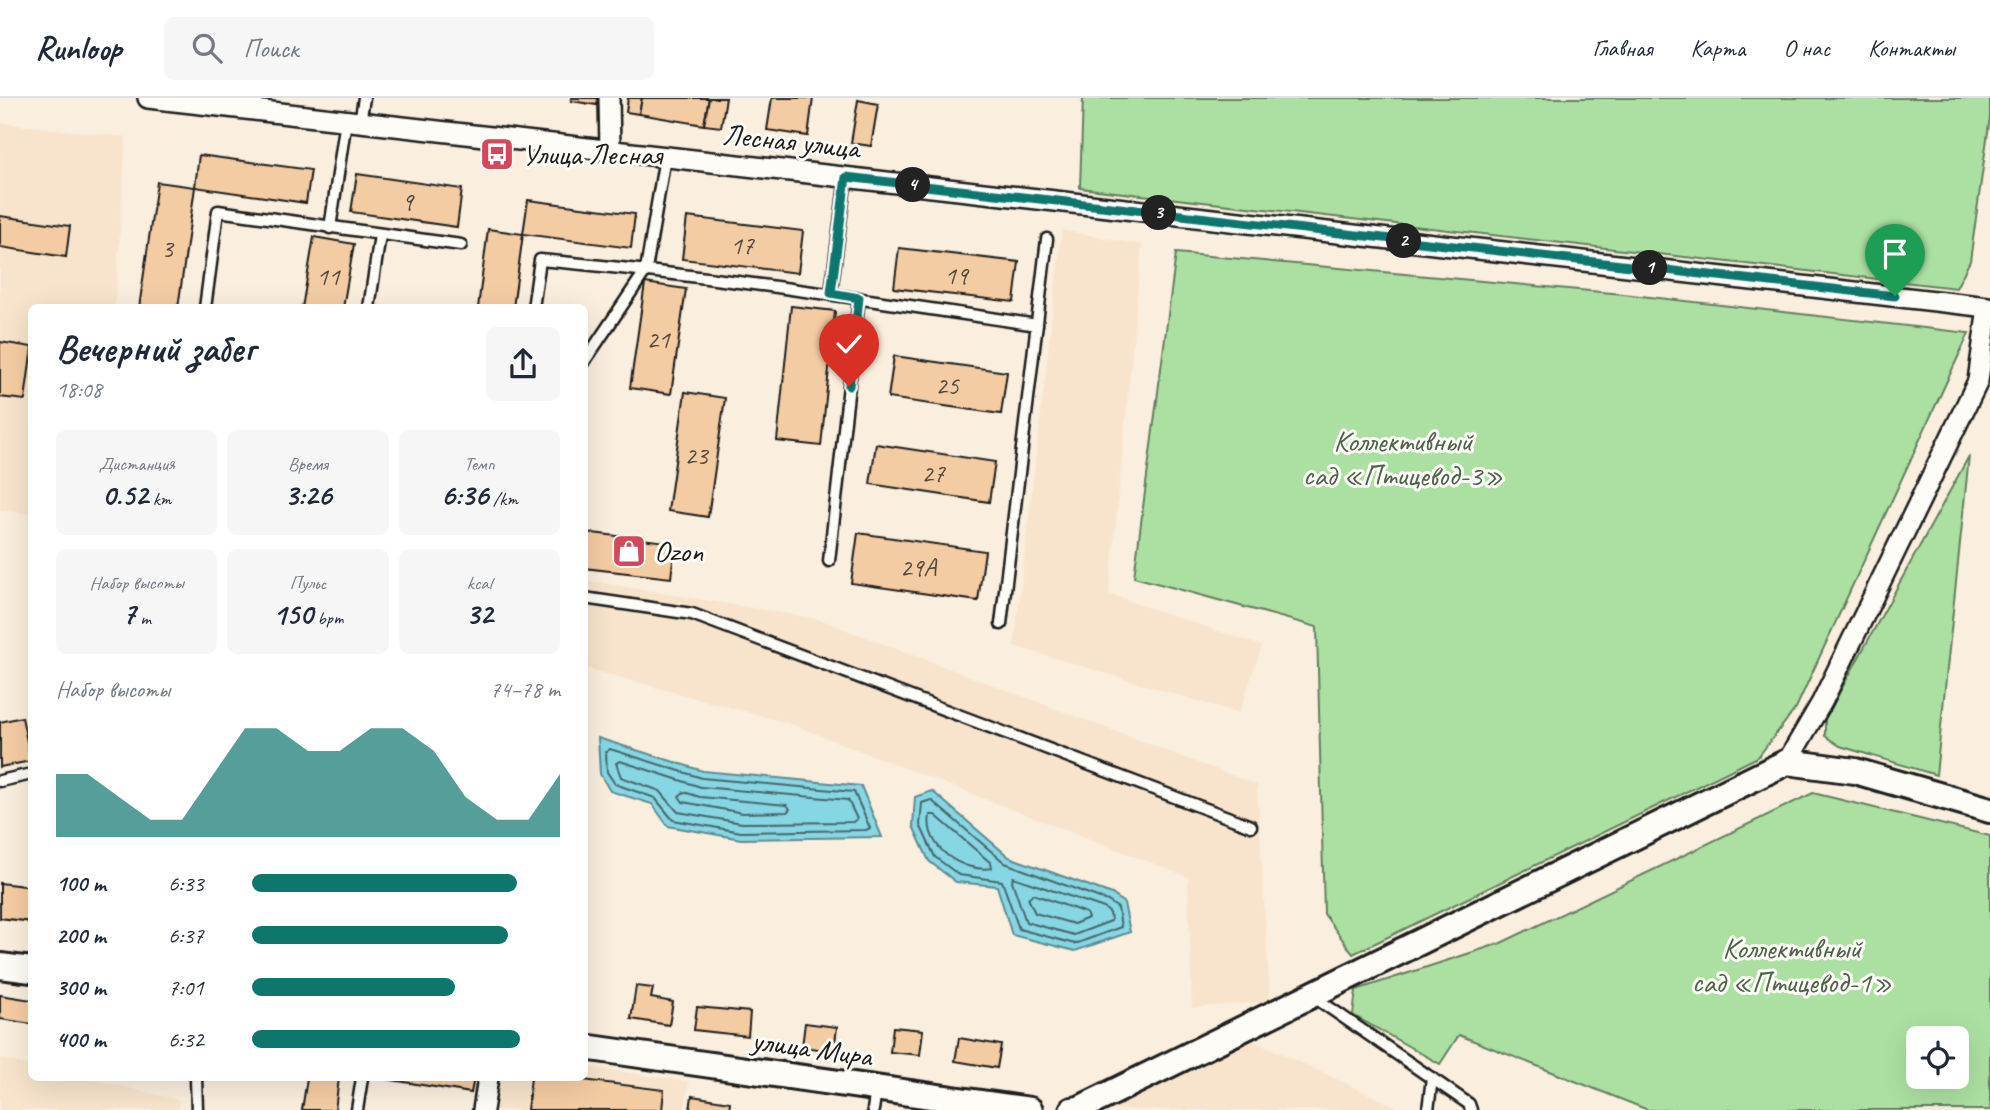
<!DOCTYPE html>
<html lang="ru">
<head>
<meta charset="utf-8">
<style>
  :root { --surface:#fff; --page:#f6f6f7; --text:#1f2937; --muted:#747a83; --line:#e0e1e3; --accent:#0f766e }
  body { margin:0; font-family:Caveat,sans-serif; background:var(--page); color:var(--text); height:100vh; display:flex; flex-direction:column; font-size:26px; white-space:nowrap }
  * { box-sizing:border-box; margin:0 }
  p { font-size:23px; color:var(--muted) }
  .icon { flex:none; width:38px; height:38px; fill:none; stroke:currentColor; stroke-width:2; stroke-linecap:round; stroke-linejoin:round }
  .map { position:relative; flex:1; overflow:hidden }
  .sheet { position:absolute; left:28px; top:206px; width:560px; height:777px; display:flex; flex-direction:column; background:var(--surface); border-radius:10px; box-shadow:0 7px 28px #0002 }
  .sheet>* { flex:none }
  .tools { position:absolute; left:1906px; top:928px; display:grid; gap:14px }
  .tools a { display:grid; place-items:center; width:63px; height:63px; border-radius:10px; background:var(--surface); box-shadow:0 7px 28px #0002; font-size:35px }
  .pin { position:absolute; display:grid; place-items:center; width:60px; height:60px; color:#fff; margin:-72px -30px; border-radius:50% 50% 50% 0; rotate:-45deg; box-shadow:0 0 7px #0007 }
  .pin .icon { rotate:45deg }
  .km { position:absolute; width:35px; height:35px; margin:-18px; border-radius:50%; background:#222; color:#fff; font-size:19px; line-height:35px; text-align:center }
  .round { display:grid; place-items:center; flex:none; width:74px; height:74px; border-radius:10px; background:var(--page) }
  .headline { display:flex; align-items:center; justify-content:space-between; height:119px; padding:0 28px }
  h1 { font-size:38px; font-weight:600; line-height:52px }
  .figures { display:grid; grid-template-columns:repeat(3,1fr); gap:10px; height:119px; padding:7px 28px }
  .figures div { display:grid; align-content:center; border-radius:10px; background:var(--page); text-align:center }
  .figures b { font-size:30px; font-weight:600 }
  .figures small { font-size:19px; font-weight:400 }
  .figures p { font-size:19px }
  .chart { height:196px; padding:14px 28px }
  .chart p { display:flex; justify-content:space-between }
  .chart svg { width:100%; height:126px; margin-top:7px; fill:var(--accent); opacity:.7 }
  ul { padding:0 28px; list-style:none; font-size:23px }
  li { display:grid; grid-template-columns:112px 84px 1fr; align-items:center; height:52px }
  li i { height:18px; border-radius:9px; background:var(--accent) }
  header { display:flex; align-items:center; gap:42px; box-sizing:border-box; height:98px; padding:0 35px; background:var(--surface); border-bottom:2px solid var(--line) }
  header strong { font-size:33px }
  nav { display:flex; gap:38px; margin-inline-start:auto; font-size:24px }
  .search { width:490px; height:63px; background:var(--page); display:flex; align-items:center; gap:18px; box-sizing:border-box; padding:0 24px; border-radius:10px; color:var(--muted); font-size:26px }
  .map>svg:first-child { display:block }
  .built { fill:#f8e4cc }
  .green { fill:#ace0a2; stroke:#647e5f; stroke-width:2; fill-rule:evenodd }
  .water { fill:#87d6e3; stroke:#5c8c93; stroke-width:2 }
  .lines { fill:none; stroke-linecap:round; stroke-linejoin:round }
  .shore { stroke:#47666c; stroke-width:2 }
  .building { fill:#f4cca3; stroke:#1c1c1c; stroke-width:2 }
  .service-casing { stroke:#1c1c1c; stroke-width:15 }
  .minor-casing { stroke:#1c1c1c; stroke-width:24 }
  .tertiary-casing { stroke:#1c1c1c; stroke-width:30 }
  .service { stroke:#fdfcf7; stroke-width:10 }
  .minor { stroke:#fdfcf7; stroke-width:19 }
  .tertiary { stroke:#fdfcf7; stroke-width:24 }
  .route-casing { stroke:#fff; stroke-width:14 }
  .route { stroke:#0f766e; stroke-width:9 }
  .labels { text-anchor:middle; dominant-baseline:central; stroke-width:6; stroke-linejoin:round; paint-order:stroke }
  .number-label { font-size:26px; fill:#52483e }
  .street-label { font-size:30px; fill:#1c1c1c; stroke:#fdfcf7 }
  .poi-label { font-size:30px; fill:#1c1c1c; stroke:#fdfcf7; text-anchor:start }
  .park-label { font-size:30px; fill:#4e614b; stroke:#fdfcf7 }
</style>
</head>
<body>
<header>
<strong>Runloop</strong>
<div class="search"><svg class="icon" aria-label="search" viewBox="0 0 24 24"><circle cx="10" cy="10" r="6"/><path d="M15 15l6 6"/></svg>Поиск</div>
<nav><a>Главная</a><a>Карта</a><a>О нас</a><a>Контакты</a></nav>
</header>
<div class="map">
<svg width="1990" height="1012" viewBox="0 0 1990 1012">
  <rect width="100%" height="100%" fill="#faeede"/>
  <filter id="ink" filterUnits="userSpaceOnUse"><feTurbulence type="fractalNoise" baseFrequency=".0143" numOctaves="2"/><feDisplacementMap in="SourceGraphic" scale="14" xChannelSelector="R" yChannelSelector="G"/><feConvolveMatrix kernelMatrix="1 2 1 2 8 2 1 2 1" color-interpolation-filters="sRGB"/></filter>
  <g filter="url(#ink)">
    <g class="built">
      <path d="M0,25L126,39L115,210H32L31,416L0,412Z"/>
      <path d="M1062,132L1142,147L1109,496L1262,548L1239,615L1014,548Z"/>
      <path d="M584,482L818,521L1257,687L1270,903L1192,910L1188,779L788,625L585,570Z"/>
      <path d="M1250,941L1403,1012H1107V1006Z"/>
      <path d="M0,960L31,968L32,980H86L179,1002L178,1012H0Z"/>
      <path d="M585,968L689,984L684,1012H493L499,980H584Z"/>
    </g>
    <g class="green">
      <path d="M1083,0H1990V19L1970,163L1956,190L1080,90Z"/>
      <path d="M1176,155L1623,196L1969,235L1796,610L1758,659L1353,856L1324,816L1317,529L1134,479Z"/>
      <path d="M1969,358L1936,677L1840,648L1825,638V621Z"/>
      <path d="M1813,695L1990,738V1012H1648L1459,937L1440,966L1353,917L1356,892L1501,845ZM1918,940H1956V978H1918Z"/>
    </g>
    <g class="water">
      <path d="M598,640L703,673L861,688L882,739L741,741L668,728L652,706L610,693L600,676Z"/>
      <path d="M932,693L1009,759L1112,796L1124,805L1130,834L1075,853L1012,837L997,788L956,784L929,763L913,728L915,699Z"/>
    </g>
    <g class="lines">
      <g class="shore">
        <path d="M610,651L702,680L854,694L870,730L866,732L741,734L673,722L655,700L615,686L607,674L606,654Z"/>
        <path d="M620,663L701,689L848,702L857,721L853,724L742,725L678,714L660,693L621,679L616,665Z"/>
        <path d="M684,694L700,699L787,707L790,711L787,714L743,715L683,704L679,698Z"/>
        <path d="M931,702L1005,765L1108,803L1118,810L1121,829L1075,846L1019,831L1002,783L959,777L935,759L920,727L922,705Z"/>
        <path d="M930,717H935L991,765L992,770C963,775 924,750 930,717Z"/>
        <path d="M1013,779L1104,810L1110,815L1111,823L1074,837L1026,824L1012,783Z"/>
        <path d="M1033,796L1086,815L1088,820L1074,826L1035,815L1028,800Z"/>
      </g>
    </g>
    <g class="building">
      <path d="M572,0H598L597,7L571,3Z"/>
      <path d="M628,0H642L639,16L626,14Z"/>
      <path d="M642,0H709L704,27L639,16Z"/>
      <path d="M709,0H726L721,29L704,27Z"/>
      <path d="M772,0H813L808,38L767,32Z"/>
      <path d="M858,2L878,6L871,48L851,45Z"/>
      <path d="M199,57L311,72L306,105L195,89Z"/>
      <path d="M357,76L462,91L457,129L351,114Z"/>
      <path d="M157,84L195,89L178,210H139Z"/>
      <path d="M528,102L635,116L631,150L523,136Z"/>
      <path d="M0,118L70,128L66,159L0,149Z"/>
      <path d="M687,119L803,133L798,175L682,161Z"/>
      <path d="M488,131L523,136L513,210H478Z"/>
      <path d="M314,139L354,146L343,210H302Z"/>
      <path d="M899,150L1019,164L1014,204L894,190Z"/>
      <path d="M645,185L686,191L671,296L630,290Z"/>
      <path d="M791,208L835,213L821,348L777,343Z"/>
      <path d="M0,244L32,249L25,302L0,299Z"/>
      <path d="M894,258L1007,274L1001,316L888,300Z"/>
      <path d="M685,294L725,300L708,419L668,413Z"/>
      <path d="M876,346L995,364L989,404L870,386Z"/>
      <path d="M584,434L675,445L671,480L584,470Z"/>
      <path d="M858,435L985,453L978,503L851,485Z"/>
      <path d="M22,619L31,663L0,669V624Z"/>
      <path d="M0,785L32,789V824L0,820Z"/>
      <path d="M636,888L653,890L651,900L673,904L669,927L631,921Z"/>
      <path d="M0,897L32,902V926L0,921Z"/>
      <path d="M697,909L750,914L748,938L694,932Z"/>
      <path d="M805,925L837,929L834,953L802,949Z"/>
      <path d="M893,929L923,932L920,957L890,954Z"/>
      <path d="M959,940L1001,947L997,970L955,963Z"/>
      <path d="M307,980H339L335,1012H302Z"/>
      <path d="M380,980H474L471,995Z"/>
      <path d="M531,980H567L664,992L662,1012H527Z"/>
      <path d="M692,998L730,1004L729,1012H690Z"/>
    </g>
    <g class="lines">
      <g class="service-casing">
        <g id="service">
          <path d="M360,24L364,0"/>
          <path d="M330,130L346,22"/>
          <path d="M831,195L846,79"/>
          <path d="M205,210L218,113L461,147"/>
          <path d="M369,210L380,137"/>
          <path d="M533,210L540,162C707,177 872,202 1037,227"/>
          <path d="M584,264L646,172L665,59"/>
          <path d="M829,463L859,200"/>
          <path d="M584,500L692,516L1251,728"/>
          <path d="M1001,526L1047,141"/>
          <path d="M0,683L32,676"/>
          <path d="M1314,899L1469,1006L1471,1012"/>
          <path d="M196,980L197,1012"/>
          <path d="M357,1012L362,980"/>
          <path d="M873,1012L876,991"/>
          <path d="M1428,1012L1432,980"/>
        </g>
      </g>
      <g class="minor-casing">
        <g id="minor">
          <path d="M148,0L1988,209L1978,283L1822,604L1787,664"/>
          <path d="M609,0L610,52"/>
          <path d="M483,1012L488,980"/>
        </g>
      </g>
      <g class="tertiary-casing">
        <g id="tertiary">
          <path d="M0,868L32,872"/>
          <path d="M584,949L1030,1012"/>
          <path d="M1072,1012L1079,1011L1787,664L1855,673L1990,712"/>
        </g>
      </g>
      <use href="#service" class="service"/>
      <use href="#minor" class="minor"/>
      <use href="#tertiary" class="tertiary"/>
    </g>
  </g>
  <g class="lines" filter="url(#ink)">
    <g class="route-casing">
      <path id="route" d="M849,288L859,200L831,195L846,79L1895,198"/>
    </g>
    <use href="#route" class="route"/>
  </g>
  <defs>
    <g id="bus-square" transform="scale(1.75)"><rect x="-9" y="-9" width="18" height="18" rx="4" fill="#d1495b" stroke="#fdfcf7"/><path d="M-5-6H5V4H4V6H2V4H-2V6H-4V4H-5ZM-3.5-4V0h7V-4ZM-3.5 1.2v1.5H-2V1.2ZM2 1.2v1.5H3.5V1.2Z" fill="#fff"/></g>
    <g id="shop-square" transform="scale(1.75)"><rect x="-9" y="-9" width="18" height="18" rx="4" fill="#d1495b" stroke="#fdfcf7"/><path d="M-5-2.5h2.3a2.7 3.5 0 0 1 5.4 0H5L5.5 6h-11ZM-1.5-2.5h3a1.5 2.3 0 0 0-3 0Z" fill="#fff"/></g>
  </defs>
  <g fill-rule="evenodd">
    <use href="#bus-square" x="497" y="56"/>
    <use href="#shop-square" x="629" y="453"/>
  </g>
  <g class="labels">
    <g class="number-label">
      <text x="407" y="103">9</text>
      <text x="742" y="147">17</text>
      <text x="167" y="150">3</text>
      <text x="956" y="177">19</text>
      <text x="328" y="178">11</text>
      <text x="658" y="241">21</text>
      <text x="947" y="287">25</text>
      <text x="696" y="357">23</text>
      <text x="933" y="375">27</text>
      <text x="918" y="469">29А</text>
    </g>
    <g class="street-label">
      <text transform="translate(791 43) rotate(6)">Лесная улица</text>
      <text transform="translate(812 950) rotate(8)">улица Мира</text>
    </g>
    <g class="poi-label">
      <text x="522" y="56">Улица Лесная</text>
      <text x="654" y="453">Ozon</text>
    </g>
    <g class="park-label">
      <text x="1403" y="343">Коллективный<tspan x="1403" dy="34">сад «Птицевод-3»</tspan></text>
      <text x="1792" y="850">Коллективный<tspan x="1792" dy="34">сад «Птицевод-1»</tspan></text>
    </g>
  </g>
</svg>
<div class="tools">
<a><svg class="icon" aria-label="locate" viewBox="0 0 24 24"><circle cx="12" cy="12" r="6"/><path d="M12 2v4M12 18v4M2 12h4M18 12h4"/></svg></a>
</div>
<div class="pin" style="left:1895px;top:198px;background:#1e9e55"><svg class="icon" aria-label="arrive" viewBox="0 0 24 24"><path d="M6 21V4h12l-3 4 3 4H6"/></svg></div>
<div class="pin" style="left:849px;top:288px;background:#d93025"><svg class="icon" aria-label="check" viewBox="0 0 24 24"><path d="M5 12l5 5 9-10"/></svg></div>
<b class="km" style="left:1650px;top:170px">1</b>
<b class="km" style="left:1404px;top:143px">2</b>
<b class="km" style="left:1159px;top:115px">3</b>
<b class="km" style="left:913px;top:87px">4</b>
<section class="sheet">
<div class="headline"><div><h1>Вечерний забег</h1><p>18:08</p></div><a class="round"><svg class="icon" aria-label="share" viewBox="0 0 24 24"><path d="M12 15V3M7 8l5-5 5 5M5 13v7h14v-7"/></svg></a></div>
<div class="figures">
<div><p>Дистанция</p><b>0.52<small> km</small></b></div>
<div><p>Время</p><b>3:26</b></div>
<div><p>Темп</p><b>6:36<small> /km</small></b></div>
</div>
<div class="figures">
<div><p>Набор высоты</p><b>7<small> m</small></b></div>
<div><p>Пульс</p><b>150<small> bpm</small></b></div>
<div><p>kcal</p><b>32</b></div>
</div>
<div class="chart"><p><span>Набор высоты</span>74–78 m</p>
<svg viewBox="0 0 160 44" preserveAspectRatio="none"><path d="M0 44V22L10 22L20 30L30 38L40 38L50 22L60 6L70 6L80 14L90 14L100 6L110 6L120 14L130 30L140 38L150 38L160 22V44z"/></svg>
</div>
<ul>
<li><b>100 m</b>6:33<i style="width:86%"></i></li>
<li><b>200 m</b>6:37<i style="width:83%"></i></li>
<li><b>300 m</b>7:01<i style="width:66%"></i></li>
<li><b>400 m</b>6:32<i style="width:87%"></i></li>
</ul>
</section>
</div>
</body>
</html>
